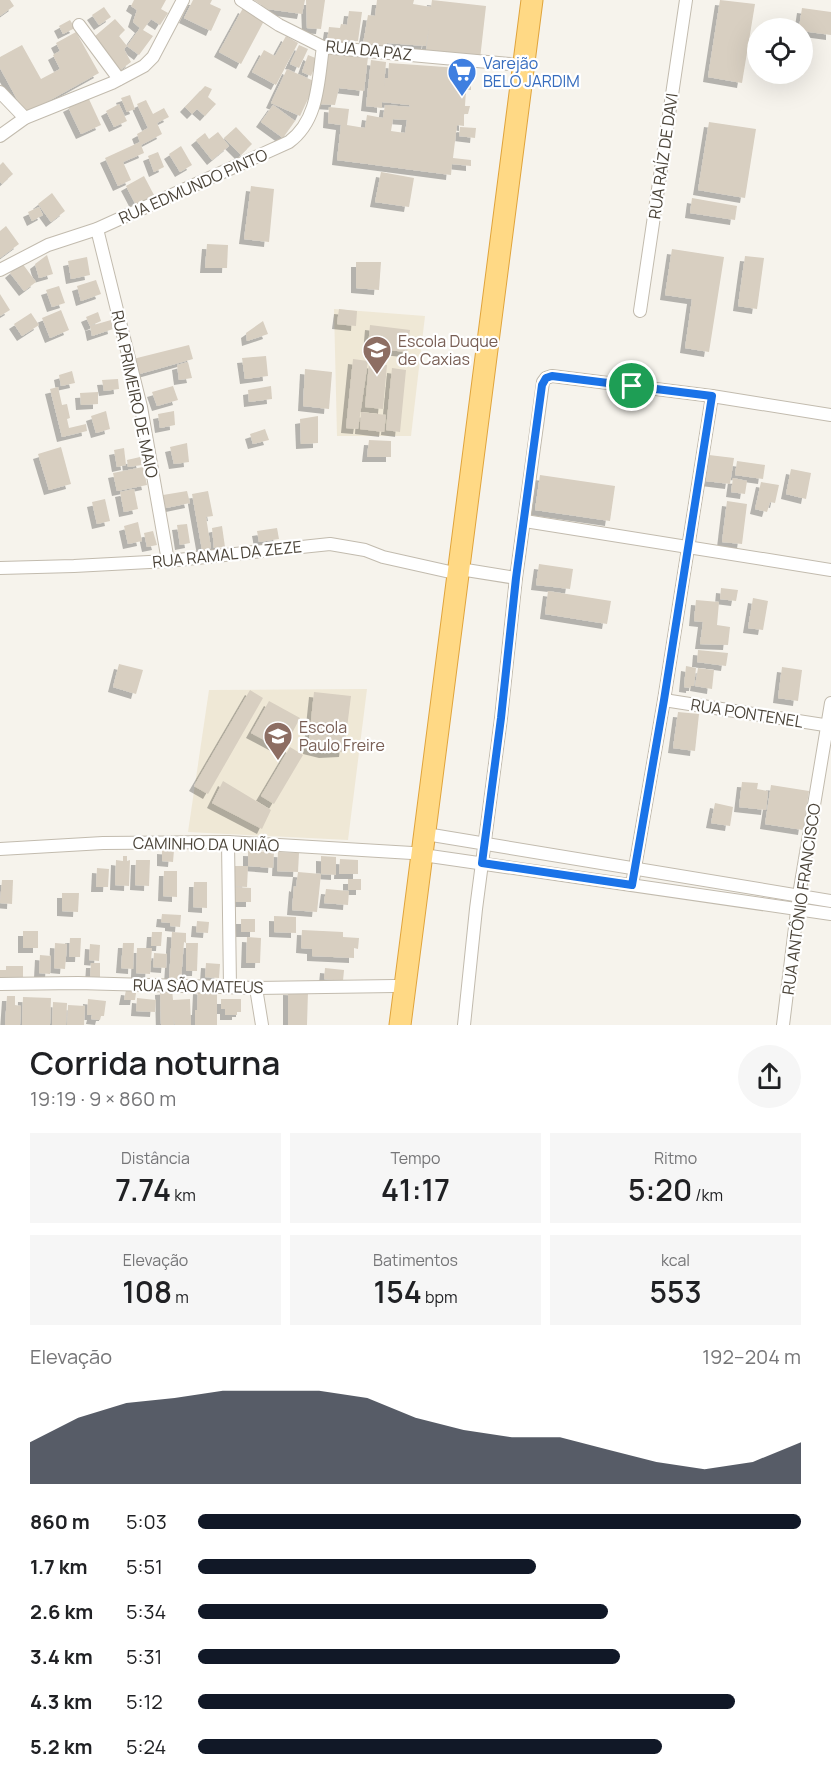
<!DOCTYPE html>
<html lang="pt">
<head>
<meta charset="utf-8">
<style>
  :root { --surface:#fff; --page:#f6f6f6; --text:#202124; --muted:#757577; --accent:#111827 }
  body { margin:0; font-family:Manrope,sans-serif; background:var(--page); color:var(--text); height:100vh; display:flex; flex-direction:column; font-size:22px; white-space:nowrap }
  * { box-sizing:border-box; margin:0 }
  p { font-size:20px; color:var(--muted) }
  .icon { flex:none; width:33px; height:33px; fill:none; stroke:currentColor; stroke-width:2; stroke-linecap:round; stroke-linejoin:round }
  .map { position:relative; height:1025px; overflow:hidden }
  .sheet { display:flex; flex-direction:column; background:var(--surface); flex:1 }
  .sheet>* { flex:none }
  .tools { position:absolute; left:747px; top:18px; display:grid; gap:12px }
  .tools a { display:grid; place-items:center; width:66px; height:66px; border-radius:50%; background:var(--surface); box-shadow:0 6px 24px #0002; font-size:30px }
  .pin { position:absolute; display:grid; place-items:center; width:51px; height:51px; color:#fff; margin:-26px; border:3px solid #fff; border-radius:50%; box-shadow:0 2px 6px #0007 }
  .round { display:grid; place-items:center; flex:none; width:63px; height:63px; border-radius:32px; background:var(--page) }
  .summary { display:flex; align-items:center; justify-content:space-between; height:102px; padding:0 30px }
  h1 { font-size:33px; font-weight:600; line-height:45px }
  .metrics { display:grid; grid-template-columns:repeat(3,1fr); gap:9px; height:102px; padding:6px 30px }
  .metrics div { display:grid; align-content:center; border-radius:0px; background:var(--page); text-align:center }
  .metrics b { font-size:30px; font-weight:600 }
  .metrics small { font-size:16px; font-weight:400 }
  .metrics p { font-size:16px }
  .chart { height:168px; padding:12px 30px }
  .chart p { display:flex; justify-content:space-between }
  .chart svg { width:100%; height:108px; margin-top:6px; fill:var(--accent); opacity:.7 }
  ul { padding:0 30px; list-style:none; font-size:20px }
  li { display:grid; grid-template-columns:96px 72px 1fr; align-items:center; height:45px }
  li i { height:15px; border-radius:8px; background:var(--accent) }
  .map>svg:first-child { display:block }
  .education { fill:#efe8d6 }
  .building { fill:#d8cfc1; fill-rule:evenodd; filter:url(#shadow) }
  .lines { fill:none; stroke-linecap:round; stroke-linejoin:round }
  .minor-casing { stroke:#c2bbae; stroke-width:14 }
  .trunk-casing { stroke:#e0a43c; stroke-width:23 }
  .minor { stroke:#fff; stroke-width:12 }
  .trunk { stroke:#ffd985; stroke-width:21 }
  .route-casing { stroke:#fff; stroke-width:12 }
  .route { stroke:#1a73e8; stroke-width:8 }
  .labels { text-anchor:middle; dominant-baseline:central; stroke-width:4.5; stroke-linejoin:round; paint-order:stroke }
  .street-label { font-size:16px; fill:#4b4439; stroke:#fff }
  .shop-label { font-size:16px; fill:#366cbe; stroke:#fff; text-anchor:start }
  .education-label { font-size:16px; fill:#785e54; stroke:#fff; text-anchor:start }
</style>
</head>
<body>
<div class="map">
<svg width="831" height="1025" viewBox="0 0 831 1025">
  <defs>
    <filter id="shadow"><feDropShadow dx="-5" dy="5" stdDeviation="0" flood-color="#0004"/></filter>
  </defs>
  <rect width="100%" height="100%" fill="#f6f3ec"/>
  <g class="education">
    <path d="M334,309L425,316L411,436H337Z"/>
    <path d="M367,689L348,840L188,832L209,690Z"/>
  </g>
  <g class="building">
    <path d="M0,0H10L14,6L0,16Z"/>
    <path d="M134,0H166L161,9L168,13L160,25L151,19L143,30L153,36L139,55L127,46L124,49L131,62L119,71L104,47L102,50L94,37L115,19L125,30L119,36L127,46L140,28L133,22L137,10L131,6Z"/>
    <path d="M193,0H212L210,4L221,9L211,31L184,18Z"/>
    <path d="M254,0H305L302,14L267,9Z"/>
    <path d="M306,0H325L321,29L307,28Z"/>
    <path d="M377,0H414L413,4L431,7L432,0L486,6L480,59L426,52L429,27L426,46L387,43V47L363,44L368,15L375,16Z"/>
    <path d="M720,0L755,4L742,83L708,77Z"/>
    <path d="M104,7L111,17L99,25L92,15Z"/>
    <path d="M243,8L265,19L241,64L219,52Z"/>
    <path d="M802,8L831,12V35L802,31V28H799Z"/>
    <path d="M349,11L362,12L358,41H346L345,43L327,41L329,27L340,28L341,24L347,25Z"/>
    <path d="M70,20L75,28L63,34L59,26Z"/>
    <path d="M76,32L99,73L25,114L0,68V57L22,45L41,79L60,69L53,55L60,51L56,43Z"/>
    <path d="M286,36L298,43L276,85L252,72L264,50L275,56Z"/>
    <path d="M299,45L308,49L299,68L290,64Z"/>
    <path d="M326,53L368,57L364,91L339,88L335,105L320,104Z"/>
    <path d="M308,55L318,59L311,76L302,72Z"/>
    <path d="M371,60L386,62L384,87L385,78H388L389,63L473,69V77H467V82L471,83V90H466L465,106H470L468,114H464V126L457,125L453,158L471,160V166L452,164L451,175L337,160L341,125L328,123L329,107L349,109L347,125L365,128L367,115L383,118L385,105L410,107L409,105L382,102V108L366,106ZM393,119L407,120L405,133L391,131Z"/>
    <path d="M287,69L316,82L300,116L271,103Z"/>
    <path d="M205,86L212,89L208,97L216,104L205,116L197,109L192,114L185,107Z"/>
    <path d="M130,95L135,109L127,112L121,98Z"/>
    <path d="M88,97L101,125L81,134L68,107Z"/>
    <path d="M146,100L153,114L164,108L169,117L157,123L162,134L141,145L144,153L123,162L131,180L118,186L105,158L140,142L137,134L148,128L137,104Z"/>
    <path d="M119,104L127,121L114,127L106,111Z"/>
    <path d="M273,105L295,121L283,138L261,122Z"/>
    <path d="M709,122L756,129L745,198L698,190Z"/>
    <path d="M236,127L252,144L241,155L224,138Z"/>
    <path d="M460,127L476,128L475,138L459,136Z"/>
    <path d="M218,132L229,146L212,160L196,140L205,133L209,139Z"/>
    <path d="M181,146L192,165L180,172L169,154Z"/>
    <path d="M158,152L164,167L154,172L148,156Z"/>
    <path d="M3,162L13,174L2,184L0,182V165Z"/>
    <path d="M381,172L414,178L409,207L375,202Z"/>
    <path d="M144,176L154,195L136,205L126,186Z"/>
    <path d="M251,186L274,189L269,242L244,239Z"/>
    <path d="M52,193L65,211L51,222L38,204Z"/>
    <path d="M692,198L737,206L735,220L690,213Z"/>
    <path d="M39,207L43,215L32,221L28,212Z"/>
    <path d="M6,226L19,244L0,258V231Z"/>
    <path d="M207,244L228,245L227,268H205Z"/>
    <path d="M672,249L724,257L709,352L685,348L692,299L665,295Z"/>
    <path d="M47,255L53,274L39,278L35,264Z"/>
    <path d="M745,256L764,258L757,309L738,306Z"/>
    <path d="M87,257L90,275L71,279L68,261Z"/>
    <path d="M356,262H381L379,290L356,288Z"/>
    <path d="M22,263L36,282L24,291L10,273Z"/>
    <path d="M96,280L101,294L81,301L77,286Z"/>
    <path d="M59,286L65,303L52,307L46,290Z"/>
    <path d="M0,294L10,310L0,316Z"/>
    <path d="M339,309L357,311L356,326L337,324Z"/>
    <path d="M61,310L69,330L50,338L42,318Z"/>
    <path d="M98,312L101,321L90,326L86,317Z"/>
    <path d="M31,313L39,325L22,336L14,324Z"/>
    <path d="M111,320L113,329L92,336L90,326Z"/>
    <path d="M263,321L268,334L247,341L246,333Z"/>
    <path d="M370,325L410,330L407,352L368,348Z"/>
    <path d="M189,345L193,359L136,375L133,359Z"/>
    <path d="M266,356L268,376L245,379L242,358Z"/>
    <path d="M353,359L368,361L358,429L346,428Z"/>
    <path d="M188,362L192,378L179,380L177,365Z"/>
    <path d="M369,363L387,365L383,409L365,407Z"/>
    <path d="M392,368L406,370L400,432L386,430Z"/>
    <path d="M305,369L332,372L329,409L303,406Z"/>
    <path d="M72,371L75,383L61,386L59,375Z"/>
    <path d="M118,379L119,389L104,391L102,380Z"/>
    <path d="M173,386L178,400L157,406L152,392Z"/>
    <path d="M271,386L272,399L249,402L248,390Z"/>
    <path d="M58,387L62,405L67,404L70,418L67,419L69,428L86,424L87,431L62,437L50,389Z"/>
    <path d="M98,392V404L81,405L80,393Z"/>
    <path d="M106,411L110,429L96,433L91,416Z"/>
    <path d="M174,411L175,425L160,428L158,414Z"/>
    <path d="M361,412L386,415L384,432L360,429Z"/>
    <path d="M318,416V443L301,444L300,419Z"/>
    <path d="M265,429L269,440L253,444L250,434Z"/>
    <path d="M369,440L391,441V457H367Z"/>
    <path d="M187,443L189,462L174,464L170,447Z"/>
    <path d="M61,447L71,484L49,490L38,454Z"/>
    <path d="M124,448L126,465L117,467L114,450Z"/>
    <path d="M709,455L734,458L730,484L706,481Z"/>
    <path d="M140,457L142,465L128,467L127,460Z"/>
    <path d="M737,461L765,465L763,479L735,475Z"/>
    <path d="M143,467L147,485L117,491L113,473Z"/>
    <path d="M791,469L811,473L806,499L786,494Z"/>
    <path d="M540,475L615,486L610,521L535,510Z"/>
    <path d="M733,478L747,481L745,494L731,492Z"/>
    <path d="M761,482L779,485L775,503L770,502L767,512L755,509Z"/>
    <path d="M134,489L138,509L124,512L120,492Z"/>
    <path d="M187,491L190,503L166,508L163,495Z"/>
    <path d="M208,491L213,516L206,517L211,548L202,550L192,494Z"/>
    <path d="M105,499L110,521L97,524L92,502Z"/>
    <path d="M727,501L747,504L742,544L722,542Z"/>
    <path d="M138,522L142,541L128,544L124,526Z"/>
    <path d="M187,524L190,543L180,545L177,525Z"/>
    <path d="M222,526L225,547L214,548L212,528Z"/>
    <path d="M277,528L279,539L259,542L257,531Z"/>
    <path d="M153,531L157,545L147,547L144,533Z"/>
    <path d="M539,564L573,569L570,589L536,585Z"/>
    <path d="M721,588L738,590L736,601L720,599Z"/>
    <path d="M548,591L611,601L607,624L545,614Z"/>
    <path d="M753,598L768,601L763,630L748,628Z"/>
    <path d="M696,600L719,602L717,625L730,627L728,645L700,644L703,622L694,621Z"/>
    <path d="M698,650L728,653L726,666L697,662Z"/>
    <path d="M119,664L143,670L136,694L113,687Z"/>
    <path d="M686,666L696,668L694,686H691V688L684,687Z"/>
    <path d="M782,667L802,670L798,701L778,698Z"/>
    <path d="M698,668L714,670L712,689L695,686Z"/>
    <path d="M250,690L263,698L208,794L194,786Z"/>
    <path d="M314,692L351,696L344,752L324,753L308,749Z"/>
    <path d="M269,701L300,718L283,750L251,733Z"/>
    <path d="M678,712L699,714L695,751L673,748Z"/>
    <path d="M290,747L303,755L274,804L261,796Z"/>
    <path d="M223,781L271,810L262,829L212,803Z"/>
    <path d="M742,782L758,783L757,789L768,791L766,810L739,807Z"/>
    <path d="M771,785L809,791L803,830L765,824Z"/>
    <path d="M715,803L733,807L730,826L711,823Z"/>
    <path d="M162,849L174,850L173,862L162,861Z"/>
    <path d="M248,851L274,852L273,868L248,866Z"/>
    <path d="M278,852L299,853L298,872L277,871Z"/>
    <path d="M123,856H127V861L130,860L129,886L115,885L116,860L123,861Z"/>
    <path d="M321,856L336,857V875L321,874Z"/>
    <path d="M340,859L358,860V874H339Z"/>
    <path d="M136,860H150L149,886L135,885Z"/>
    <path d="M232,866H248L247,887L231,886Z"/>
    <path d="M97,868L109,869L108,887H96Z"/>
    <path d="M164,871H177V897L163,896Z"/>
    <path d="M298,872L321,874L317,912L292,910L294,886L296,887Z"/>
    <rect x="348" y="879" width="13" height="11"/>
    <path d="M2,880H13L12,904L0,903Z"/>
    <path d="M194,882H207V908L193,907Z"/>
    <path d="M235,887L251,888V902H235Z"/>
    <path d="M326,889L349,891L348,905L324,903Z"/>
    <path d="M62,893H79L78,912L62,911Z"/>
    <path d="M162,914L181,915L180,927L170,926V923L161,922Z"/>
    <path d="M274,916L296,917V933L274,932Z"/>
    <rect x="241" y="919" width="14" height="13"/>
    <path d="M197,921L209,922L208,933L196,932Z"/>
    <path d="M302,930L343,932V937L359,938L358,949L354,948V958L312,956V949L301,948Z"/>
    <rect x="23" y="931" width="15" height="17"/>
    <path d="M152,932H162L161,946H151Z"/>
    <path d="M172,932L186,933V943L184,942L181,980L169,979Z"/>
    <path d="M247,937L261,938L260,963H246Z"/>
    <path d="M70,938H81L80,957H69Z"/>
    <path d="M55,943L67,944L65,969L54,968Z"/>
    <path d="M123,943H134L133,969L121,968Z"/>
    <path d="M186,943H198L197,971H186Z"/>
    <path d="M90,944L100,945L99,961L89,960Z"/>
    <path d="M137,948H152L150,974L136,973Z"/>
    <path d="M154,953L167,954L166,968L153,967Z"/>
    <path d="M40,955L51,956L50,974L39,973Z"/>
    <path d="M91,963H100V978H90Z"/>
    <path d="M206,963L220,964L219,978L205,977Z"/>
    <path d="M6,966H23V979L0,978V970H6Z"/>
    <path d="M325,968L344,970L343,981L324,979Z"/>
    <path d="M172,989L173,1000L190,999L191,1025H175L173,1017L174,1025H161L160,990Z"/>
    <path d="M198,989L217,991V1025H195V1010H197Z"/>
    <path d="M126,990L134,991V993H136L135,1000H124Z"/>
    <path d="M288,990L308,991L307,1025H288Z"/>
    <path d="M7,996H15V1005L21,1006L20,1025H5Z"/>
    <path d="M23,997L51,998L50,1025H22Z"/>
    <path d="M137,998L156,1000L155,1012L136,1011Z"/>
    <path d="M88,999L106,1001L104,1016H101L100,1020L91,1019L92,1015H87Z"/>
    <path d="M221,999H241V1012H237V1015H225V1009H221Z"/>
    <path d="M53,1002L67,1003L66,1025H52Z"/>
    <path d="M68,1005L85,1006L84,1025H67Z"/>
  </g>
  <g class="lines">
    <g class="minor-casing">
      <g id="minor">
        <path d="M241,0L279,25L323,47L510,64"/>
        <path d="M79,25L119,79"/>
        <path d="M0,92L25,118"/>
        <path d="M0,136L25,118L112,83L144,66L153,57L183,0"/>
        <path d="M97,229L141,407L168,561"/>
        <path d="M0,270L48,245L97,229L289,142C319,120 318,80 323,47"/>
        <path d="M640,311L686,0"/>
        <path d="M525,521L831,570"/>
        <path d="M0,568L74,566L168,561L330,544L365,550L383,557L450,572"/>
        <path d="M460,569L516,578"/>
        <path d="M664,700L831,726"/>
        <path d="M426,834L831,901"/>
        <path d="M228,842L230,987"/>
        <path d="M0,849L103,843L228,842L412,853"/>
        <path d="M423,855L831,914"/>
        <path d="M632,885L664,700L712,396"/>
        <path d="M0,984L78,983L256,988L395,986"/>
        <path d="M256,988L262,1025"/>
        <path d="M464,1025L476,909L501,718L516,578L543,382L546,378L552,376L712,396L831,415"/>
        <path d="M783,1025L799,895L831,703"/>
      </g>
    </g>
    <g class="trunk-casing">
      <path id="trunk" d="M400,1025L532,0"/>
    </g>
    <use href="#minor" class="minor"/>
    <use href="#trunk" class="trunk"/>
  </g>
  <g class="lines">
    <g class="route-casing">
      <path id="route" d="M552,376L712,396L664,700L632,885L482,863L501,718L516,578L542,385L546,378Z"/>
    </g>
    <use href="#route" class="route"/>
  </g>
  <defs>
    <g id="supermarket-pin" transform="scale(1.5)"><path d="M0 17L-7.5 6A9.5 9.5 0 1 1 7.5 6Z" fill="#3f7fe0" stroke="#fff"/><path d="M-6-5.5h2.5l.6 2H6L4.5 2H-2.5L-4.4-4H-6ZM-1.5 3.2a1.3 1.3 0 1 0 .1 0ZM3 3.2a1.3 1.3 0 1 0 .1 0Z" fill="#fff"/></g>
    <g id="school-pin" transform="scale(1.5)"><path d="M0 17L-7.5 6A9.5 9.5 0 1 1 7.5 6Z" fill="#8d6e63" stroke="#fff"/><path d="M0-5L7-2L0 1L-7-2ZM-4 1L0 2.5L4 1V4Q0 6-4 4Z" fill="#fff"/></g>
  </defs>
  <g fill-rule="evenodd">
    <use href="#supermarket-pin" x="462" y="72"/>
    <use href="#school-pin" x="377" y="350"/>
    <use href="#school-pin" x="278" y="736"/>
  </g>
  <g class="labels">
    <g class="street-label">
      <text transform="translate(369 50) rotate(6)">RUA DA PAZ</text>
      <text transform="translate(663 156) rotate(-82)">RUA RAÍZ DE DAVI</text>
      <text transform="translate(193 186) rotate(-24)">RUA EDMUNDO PINTO</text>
      <text transform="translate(135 394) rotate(78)">RUA PRIMEIRO DE MAIO</text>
      <text transform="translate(227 554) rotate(-6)">RUA RAMAL DA ZEZE</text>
      <text transform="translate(747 713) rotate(9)">RUA PONTENEL</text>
      <text transform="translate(206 844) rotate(1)">CAMINHO DA UNIÃO</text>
      <text transform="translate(801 899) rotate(-82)">RUA ANTÔNIO FRANCISCO</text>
      <text transform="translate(198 986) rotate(1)">RUA SÃO MATEUS</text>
    </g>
    <g class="shop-label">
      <text x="483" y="63">Varejão<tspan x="483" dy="18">BELO JARDIM</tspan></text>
    </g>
    <g class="education-label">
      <text x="398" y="341">Escola Duque<tspan x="398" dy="18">de Caxias</tspan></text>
      <text x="299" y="727">Escola<tspan x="299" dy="18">Paulo Freire</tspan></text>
    </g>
  </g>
</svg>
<div class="tools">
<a><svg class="icon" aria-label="locate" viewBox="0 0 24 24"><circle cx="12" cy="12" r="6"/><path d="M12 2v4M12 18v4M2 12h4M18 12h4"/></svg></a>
</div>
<div class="pin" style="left:632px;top:386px;background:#1e9e55"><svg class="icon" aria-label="arrive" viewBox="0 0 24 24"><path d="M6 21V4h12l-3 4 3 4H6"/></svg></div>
</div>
<section class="sheet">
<div class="summary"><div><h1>Corrida noturna</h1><p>19:19 · 9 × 860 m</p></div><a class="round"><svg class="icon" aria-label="share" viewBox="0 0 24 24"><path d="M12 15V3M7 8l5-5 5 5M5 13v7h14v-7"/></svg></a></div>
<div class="metrics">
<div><p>Distância</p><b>7.74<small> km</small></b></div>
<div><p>Tempo</p><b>41:17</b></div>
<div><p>Ritmo</p><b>5:20<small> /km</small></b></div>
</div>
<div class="metrics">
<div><p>Elevação</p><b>108<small> m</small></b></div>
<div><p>Batimentos</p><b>154<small> bpm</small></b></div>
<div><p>kcal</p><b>553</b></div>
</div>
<div class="chart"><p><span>Elevação</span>192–204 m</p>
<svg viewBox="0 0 160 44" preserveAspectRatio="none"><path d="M0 44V27L10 17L20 11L30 9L40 6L50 6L60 6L70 9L80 17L90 22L100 25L110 25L120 30L130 35L140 38L150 35L160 27V44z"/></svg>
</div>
<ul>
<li><b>860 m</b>5:03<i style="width:100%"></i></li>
<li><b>1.7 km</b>5:51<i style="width:56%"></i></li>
<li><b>2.6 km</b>5:34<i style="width:68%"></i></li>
<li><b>3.4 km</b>5:31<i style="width:70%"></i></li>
<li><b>4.3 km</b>5:12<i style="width:89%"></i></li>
<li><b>5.2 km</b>5:24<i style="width:77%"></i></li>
</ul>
</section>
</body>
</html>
